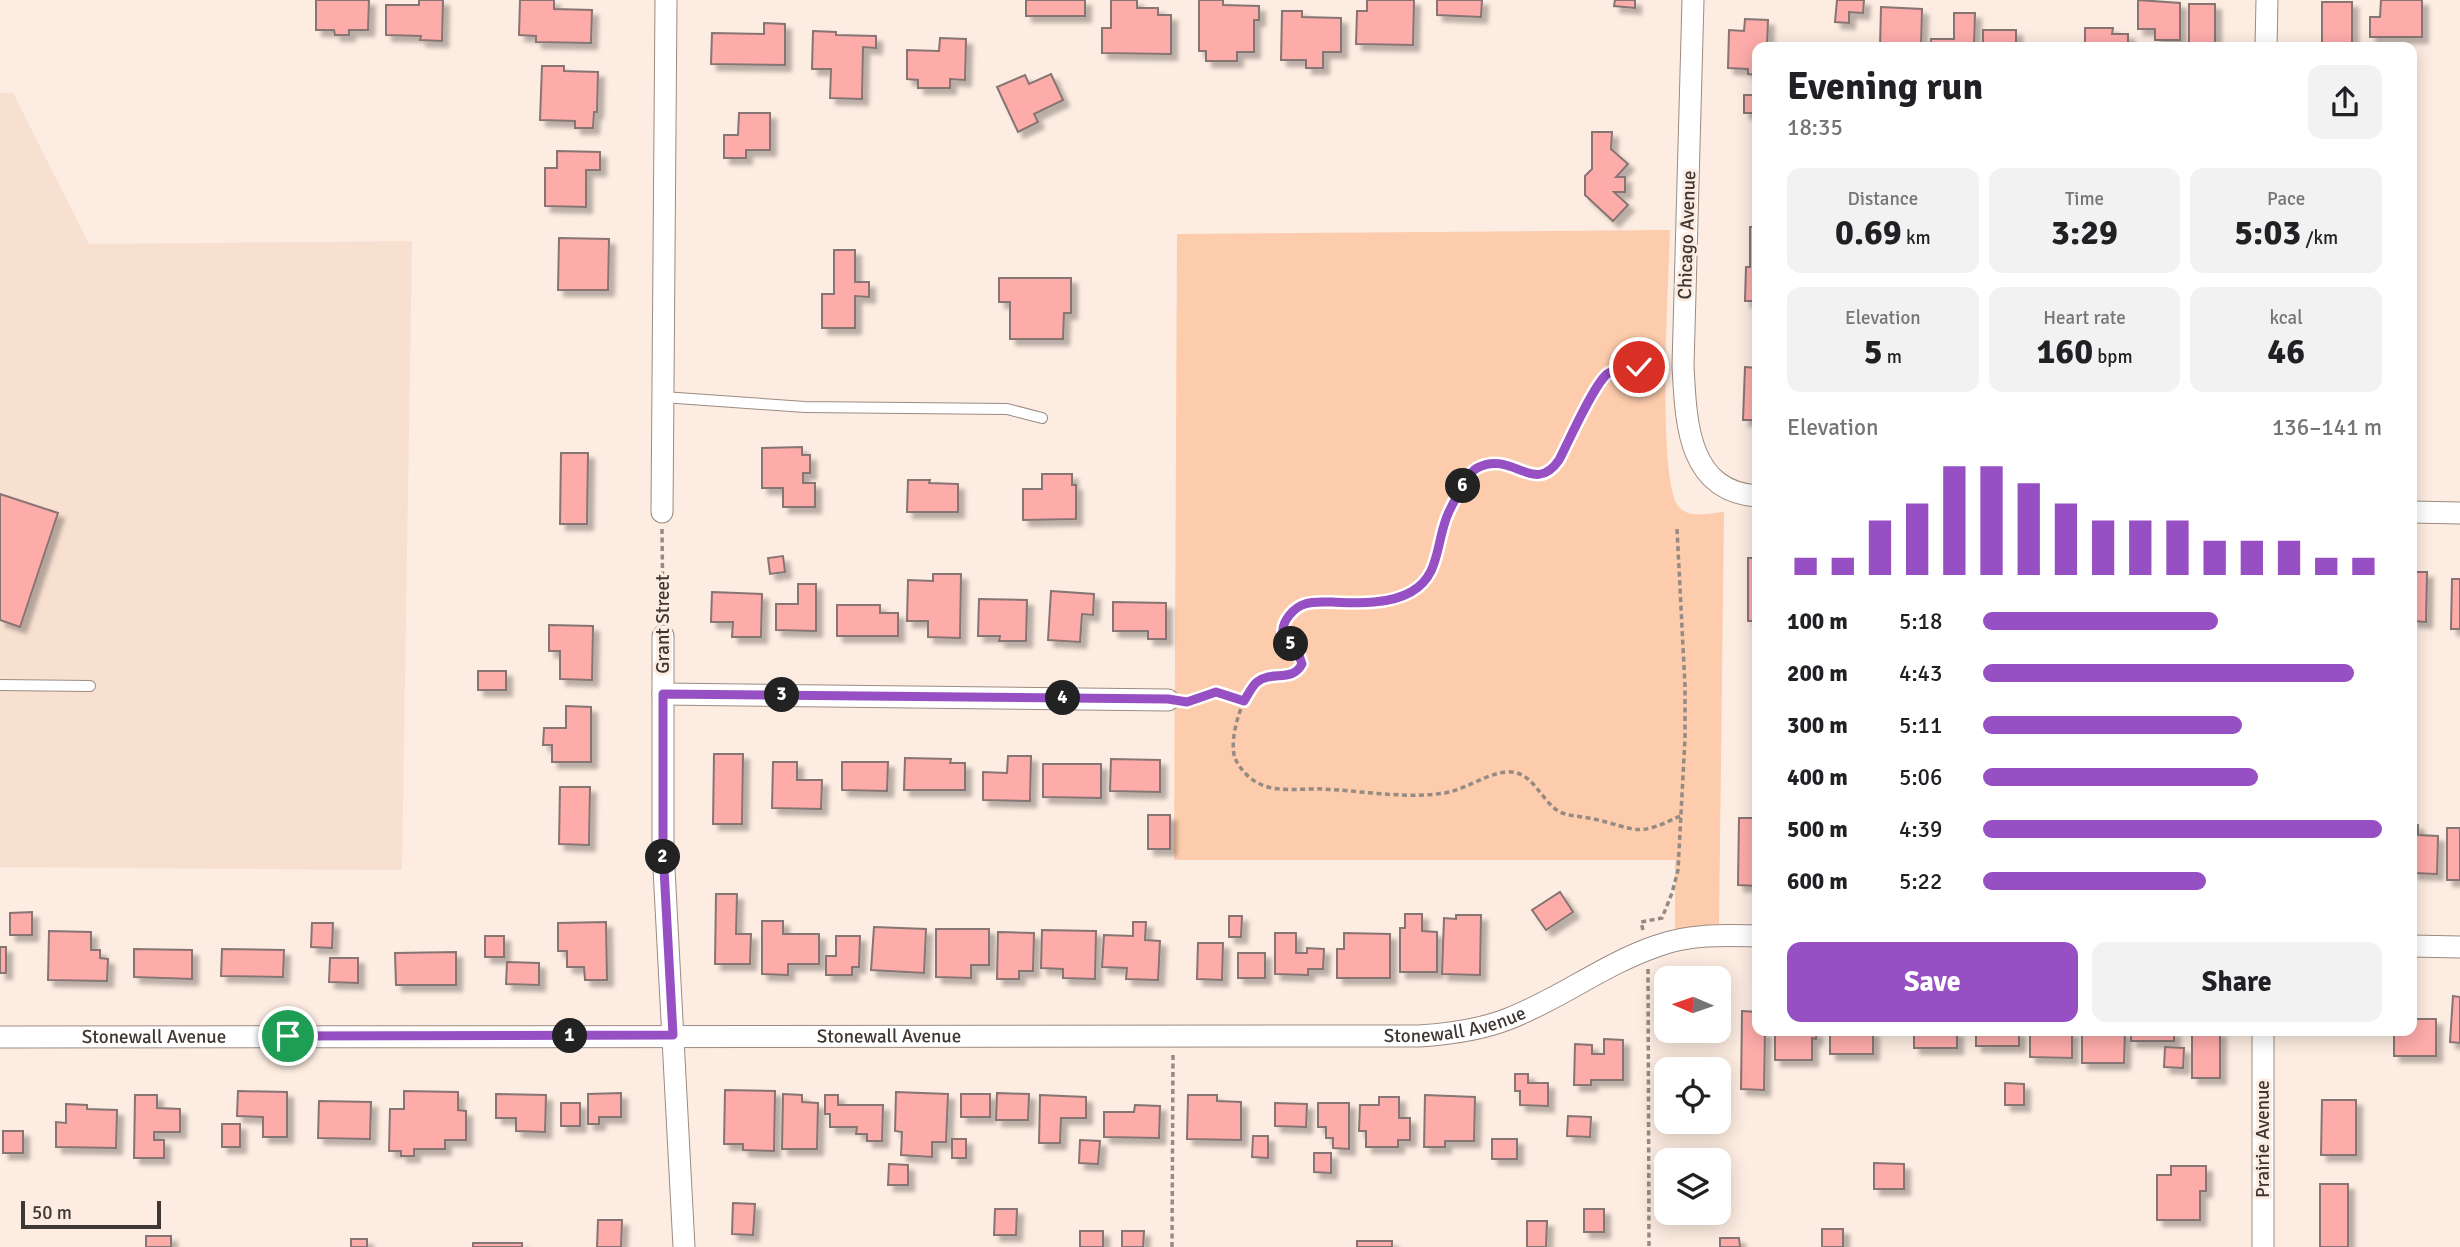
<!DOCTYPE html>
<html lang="en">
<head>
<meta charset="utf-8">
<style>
  :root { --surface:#fff; --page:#f2f2f2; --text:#202124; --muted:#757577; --accent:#9750c4 }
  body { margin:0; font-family:Signika,sans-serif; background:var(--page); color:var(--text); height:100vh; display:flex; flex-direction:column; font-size:26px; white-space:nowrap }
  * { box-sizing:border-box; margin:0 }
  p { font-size:23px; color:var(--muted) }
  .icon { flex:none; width:38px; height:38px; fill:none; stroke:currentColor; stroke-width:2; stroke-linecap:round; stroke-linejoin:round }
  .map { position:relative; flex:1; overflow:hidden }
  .details { position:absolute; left:1752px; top:42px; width:665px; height:994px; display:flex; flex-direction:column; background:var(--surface); border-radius:14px; box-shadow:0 4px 18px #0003 }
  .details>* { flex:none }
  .needle { width:46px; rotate:272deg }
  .fabs { position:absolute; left:1654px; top:966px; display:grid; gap:14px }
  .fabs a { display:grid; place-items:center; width:77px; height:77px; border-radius:14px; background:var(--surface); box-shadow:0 4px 18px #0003; font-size:35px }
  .scale { position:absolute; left:21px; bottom:18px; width:140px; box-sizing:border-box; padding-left:7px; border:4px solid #3e3733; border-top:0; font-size:19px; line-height:24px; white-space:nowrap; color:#3e3733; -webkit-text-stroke:5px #fdece1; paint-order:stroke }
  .pin { position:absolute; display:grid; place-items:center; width:60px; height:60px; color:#fff; margin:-30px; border:4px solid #fff; border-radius:50%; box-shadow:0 2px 7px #0007 }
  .km { position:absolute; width:35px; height:35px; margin:-18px; border-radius:50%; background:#222; color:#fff; font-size:19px; line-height:35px; text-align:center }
  .round { display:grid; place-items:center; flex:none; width:74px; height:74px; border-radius:14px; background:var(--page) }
  .overview { display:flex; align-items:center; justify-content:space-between; height:119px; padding:0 35px }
  h1 { font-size:38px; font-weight:800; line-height:52px }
  .stats { display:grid; grid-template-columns:repeat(3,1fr); gap:10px; height:119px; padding:7px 35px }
  .stats div { display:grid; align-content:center; border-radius:14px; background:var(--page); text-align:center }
  .stats b { font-size:35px; font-weight:800 }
  .stats small { font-size:19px; font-weight:400 }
  .stats p { font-size:19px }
  .chart { height:196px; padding:14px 35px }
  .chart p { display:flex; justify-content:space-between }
  .chart svg { width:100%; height:126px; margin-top:7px; stroke:var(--accent); stroke-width:6 }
  .primary-button { display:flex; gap:14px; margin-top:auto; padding:14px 35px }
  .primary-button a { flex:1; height:80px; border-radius:14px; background:var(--accent); color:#fff; font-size:28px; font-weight:800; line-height:80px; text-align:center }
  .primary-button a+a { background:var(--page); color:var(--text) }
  ul { padding:0 35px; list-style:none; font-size:23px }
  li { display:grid; grid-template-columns:112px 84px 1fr; align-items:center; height:52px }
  li i { height:18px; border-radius:9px; background:var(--accent) }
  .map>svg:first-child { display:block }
  .built { fill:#f8e0d1 }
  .green { fill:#fcccac }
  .building { fill:#fdacaa; stroke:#877473; stroke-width:2; filter:url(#shadow) }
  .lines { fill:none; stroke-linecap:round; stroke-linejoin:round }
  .lane-casing { stroke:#9b8b81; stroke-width:12 }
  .street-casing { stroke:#9b8b81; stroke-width:23 }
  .path { stroke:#968b83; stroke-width:3.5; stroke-dasharray:5 3.5; stroke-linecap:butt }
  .lane { stroke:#fff; stroke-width:10 }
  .street { stroke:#fff; stroke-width:21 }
  .route-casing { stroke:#fff; stroke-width:14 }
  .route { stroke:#9750c4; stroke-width:9 }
  .labels { text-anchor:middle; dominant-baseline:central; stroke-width:6; stroke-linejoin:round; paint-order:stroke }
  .street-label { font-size:19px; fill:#3e3733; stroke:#fdece1 }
</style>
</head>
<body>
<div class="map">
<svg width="2460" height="1247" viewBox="0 0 2460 1247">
  <defs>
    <filter id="shadow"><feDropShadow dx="6" dy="6" stdDeviation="2" flood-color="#0004"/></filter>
  </defs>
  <rect width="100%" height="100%" fill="#fdece1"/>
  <path class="built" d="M0,93H13L89,244L412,241L402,870L0,867Z"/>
  <path class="green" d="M1670,230C1669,273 1656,483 1679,507C1689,519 1710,513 1724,512L1719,924L1675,930V860H1174L1177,234Z"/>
  <g class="building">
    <path d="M316,0H369L368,30H349V35H335L334,30H316Z"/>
    <path d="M419,0H443L442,41L420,40L421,36L386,35V5H419Z"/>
    <path d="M520,0H554V9L592,10L591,43L536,42V36L519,35Z"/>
    <rect x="1026" y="0" width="59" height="16"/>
    <path d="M1111,0H1137V8H1158V15H1171V54L1102,53V28H1111Z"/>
    <path d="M1199,0H1223V5L1259,6V20H1254V52H1237V61H1206V51H1199Z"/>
    <path d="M1367,0H1414L1413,45L1356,44L1357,11H1367Z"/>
    <path d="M1437,0H1482L1481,17L1437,15Z"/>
    <path d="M1615,0H1635V8L1614,6Z"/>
    <path d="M1837,0H1864L1863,13L1849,12V23L1835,22Z"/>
    <path d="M2138,0L2180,3V40H2155V29H2138Z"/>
    <path d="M2381,0H2422V37H2370V17H2380Z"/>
    <rect x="2322" y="2" width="30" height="45"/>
    <path d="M2189,4H2215V45L2220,44V47H2189Z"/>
    <path d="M1881,7L1922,9L1921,47H1880Z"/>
    <path d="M1282,11H1302V17L1341,18V52H1323V68H1306V60H1281Z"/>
    <path d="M1954,13H1975L1974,47H1930L1931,39H1954Z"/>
    <path d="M1745,19L1768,20L1767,47H1757V75L1748,74V69L1728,68L1729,30L1744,31Z"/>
    <path d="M764,23L785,24V65L711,64L712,33L764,34Z"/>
    <path d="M2085,28H2113L2112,34H2128V47H2085Z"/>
    <rect x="1983" y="30" width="33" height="17"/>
    <path d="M813,31L836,32V35L876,36V48L863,47L862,99L830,98L831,69H812Z"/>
    <path d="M940,38L966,39L965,80L950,79V88H918V80L907,79V50L939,51Z"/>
    <path d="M542,66H564V71L598,72L597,112H594L593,128H575V121L540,120Z"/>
    <path d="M1051,74L1063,100L1034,114L1038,122L1018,132L997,87L1025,75L1029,84Z"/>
    <rect x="1744" y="95" width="13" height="18"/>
    <path d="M739,113H770V150H746V158H724V135H738Z"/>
    <path d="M1592,132H1612L1611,149L1628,164L1616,177H1625V192H1614L1628,205L1613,221L1585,195V176L1592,169Z"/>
    <path d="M557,151L600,152V170H586V207L545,206V168H557Z"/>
    <path d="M1750,227H1757V301H1745L1746,267H1750Z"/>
    <path d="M559,238L609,239L608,290H558Z"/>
    <path d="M834,250H855V282H869V297L855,296V328H822V294H834Z"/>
    <path d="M999,278H1071V313H1064L1063,339H1010V302H999Z"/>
    <path d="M1745,367L1757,368V420H1743Z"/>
    <path d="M802,447V455H810V473H803V483H815V507H783V488H762V448Z"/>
    <path d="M561,453H588L587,524H560Z"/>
    <path d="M1042,474H1072V485H1076V519L1023,520V489H1042Z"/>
    <path d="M908,480H930L929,483L958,484V512H907Z"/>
    <path d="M0,494L58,513L20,627L0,620Z"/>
    <path d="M783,556L785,572L770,574L768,558Z"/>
    <rect x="1748" y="558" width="9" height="63"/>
    <path d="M2412,572H2427L2426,622L2412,621Z"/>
    <path d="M933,574H961L960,638L928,637V621H907L908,580L933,581Z"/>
    <path d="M2452,579H2460V629H2451Z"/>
    <path d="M798,584H816V631L776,630V604H798Z"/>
    <path d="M1051,591L1094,594L1093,615L1082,614L1080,642L1048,640Z"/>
    <path d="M712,592L762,594L761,637H732L733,622H711Z"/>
    <path d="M979,599L1027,600L1026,641H999L1000,636H978Z"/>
    <path d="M1113,602L1166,603V639H1148V631H1113Z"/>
    <path d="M837,605H880V613H898V636H837Z"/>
    <path d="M549,625L593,626L592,680L560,679V651H549Z"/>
    <rect x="478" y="671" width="28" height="19"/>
    <path d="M566,706L591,707V762H552V745H543L544,728H566Z"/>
    <path d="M714,754H743L742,824H713Z"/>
    <path d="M1008,756H1031L1030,801L983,800V772L1007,773Z"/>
    <path d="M905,758L951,759L950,763H965V790H904Z"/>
    <path d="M1111,759L1160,760V792L1110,791Z"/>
    <path d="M773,762H797V780H822L821,809L772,808Z"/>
    <path d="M842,762H888L887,791L842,790Z"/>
    <path d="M1043,764H1101V798L1043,797Z"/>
    <path d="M560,787H590L589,845L559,844Z"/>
    <rect x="1148" y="815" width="22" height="34"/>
    <path d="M1739,818H1757V886L1738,885Z"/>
    <path d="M2412,824L2418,825V835L2438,836L2437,874L2412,873Z"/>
    <rect x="2447" y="828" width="13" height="52"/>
    <path d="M1560,892L1573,912L1546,930L1532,910Z"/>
    <path d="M716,894H737L736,934H751L750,964H715Z"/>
    <path d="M32,912V935H10V913Z"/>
    <path d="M1405,914H1422V931L1437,932V972H1400V928H1405Z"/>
    <path d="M1456,915H1481L1480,975L1442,974L1444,918L1456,919Z"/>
    <path d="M1229,916H1242L1241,937H1229Z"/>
    <path d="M762,921H783V934H819V964H788V975L762,974Z"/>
    <path d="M606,922L607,980H585L584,967H567V951H558V923Z"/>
    <path d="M1133,922H1146L1145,940L1160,941L1158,980L1126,979L1127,968L1102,967L1104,935L1133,936Z"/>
    <path d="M312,923H333L332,948L311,947Z"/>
    <path d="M874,927L926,929L924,973L871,970Z"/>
    <path d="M936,929H989V965H971V978L936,977Z"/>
    <path d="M1042,930L1096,931L1095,979L1063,978V969L1041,968Z"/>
    <path d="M49,931L91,932V950H100V958L108,959L107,981L48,980Z"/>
    <path d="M998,932L1034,933L1033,971H1019V979H997Z"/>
    <path d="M1275,933H1296V953H1307V948L1324,949L1323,969H1308V975L1275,974Z"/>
    <path d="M1344,933L1390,934V978H1337V949H1344Z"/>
    <rect x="485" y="936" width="19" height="21"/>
    <path d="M836,936H860L859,967H852V975H826V956H836Z"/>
    <path d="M1198,943H1223L1222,980L1197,979Z"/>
    <rect x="0" y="947" width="6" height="26"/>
    <path d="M134,949L192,950V979L134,977Z"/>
    <path d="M222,949L284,950L283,977L221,976Z"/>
    <path d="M456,952V985H396L395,953Z"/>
    <rect x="1238" y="953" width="27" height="25"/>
    <path d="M330,958H358V983L329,982Z"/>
    <path d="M507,962L539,963V985L506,984Z"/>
    <path d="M2453,996L2460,997V1043L2450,1042Z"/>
    <path d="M1742,1011L1757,1012V1031H1765L1764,1090L1741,1089Z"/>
    <path d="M2412,1019H2436V1056H2394V1031H2412Z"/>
    <path d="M1775,1031H1816V1039L1812,1038V1060H1775Z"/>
    <rect x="1830" y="1031" width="43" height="23"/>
    <rect x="1914" y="1031" width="43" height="17"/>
    <rect x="1976" y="1031" width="43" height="15"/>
    <path d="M2030,1031H2072V1058L2030,1057Z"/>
    <path d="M2082,1031H2125L2124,1063H2082Z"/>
    <rect x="2131" y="1031" width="43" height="10"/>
    <rect x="2192" y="1031" width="28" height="47"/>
    <path d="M1604,1039L1623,1040V1080H1591V1085H1574L1575,1044L1592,1045V1054H1604Z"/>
    <path d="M2165,1047L2184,1048L2183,1068L2164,1067Z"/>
    <path d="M1515,1074H1528V1083H1548V1106L1520,1105V1091H1515Z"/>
    <path d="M2005,1083L2024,1084V1105H2005Z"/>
    <path d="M725,1090L775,1091L774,1151L743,1150V1144H724Z"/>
    <path d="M238,1091L287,1092V1137H263V1117L237,1116Z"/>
    <path d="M404,1091L458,1092V1110L466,1111V1140H445V1149H414V1156H401V1151H389L390,1109H404Z"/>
    <path d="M896,1092L948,1094L946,1142H932V1157L901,1155L902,1132L895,1131Z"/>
    <path d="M621,1093V1117H599V1124H588V1094Z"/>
    <path d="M997,1093L1029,1094L1028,1120H996Z"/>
    <path d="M496,1094L546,1095L545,1132L516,1131V1118H496Z"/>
    <path d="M783,1094L802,1095V1102L818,1103L817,1149H782Z"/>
    <rect x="961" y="1094" width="29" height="23"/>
    <path d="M135,1095H157V1108L180,1109V1132H154V1140H164V1158H134Z"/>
    <path d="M825,1095H838V1105H883L882,1141H867V1134H856L857,1127H830V1114H825Z"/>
    <path d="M1040,1095L1086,1097V1118H1061L1060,1143H1039Z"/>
    <path d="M1188,1095H1217V1101L1241,1102V1140L1187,1139Z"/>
    <path d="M1425,1095L1475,1097L1474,1141H1445V1147H1424Z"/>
    <path d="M1379,1097H1399V1118H1410V1140H1398V1147H1366V1131H1359L1360,1105H1379Z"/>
    <path d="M2322,1100H2356V1155H2321Z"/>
    <path d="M319,1101L371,1102L370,1139L318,1138Z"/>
    <rect x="561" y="1103" width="19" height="23"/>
    <path d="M1275,1103L1307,1104L1306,1127L1275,1126Z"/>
    <path d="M1318,1103H1349V1149L1333,1148V1138H1326V1127H1318Z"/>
    <path d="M66,1104L87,1105V1109L117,1110L116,1148L56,1147V1122L66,1123Z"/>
    <path d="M1135,1105L1160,1106L1159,1138L1104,1137V1112H1134Z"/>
    <path d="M1568,1116L1591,1117L1590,1137L1567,1136Z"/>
    <rect x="222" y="1124" width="18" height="23"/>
    <rect x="3" y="1131" width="20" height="22"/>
    <path d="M1253,1136H1268V1158L1252,1157Z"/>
    <rect x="952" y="1139" width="14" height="19"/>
    <rect x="1492" y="1139" width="25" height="20"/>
    <path d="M1080,1140L1100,1141L1098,1164L1079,1163Z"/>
    <path d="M1314,1153H1331V1173L1314,1172Z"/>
    <path d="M1874,1163L1904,1164V1189H1874Z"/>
    <path d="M889,1164L908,1165V1185H888Z"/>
    <path d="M2171,1166H2206V1191H2200V1220H2157V1175H2171Z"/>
    <rect x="2320" y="1184" width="28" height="63"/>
    <path d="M733,1203L755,1204L753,1235L732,1234Z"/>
    <path d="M995,1209H1017L1016,1235H994Z"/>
    <rect x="1584" y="1209" width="20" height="23"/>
    <path d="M598,1220H622L621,1247H597Z"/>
    <path d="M1527,1221H1547L1546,1247H1527Z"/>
    <rect x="1822" y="1229" width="21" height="18"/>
    <rect x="1080" y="1231" width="23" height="16"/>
    <path d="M1122,1231H1144L1143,1247H1122Z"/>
    <rect x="146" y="1236" width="25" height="11"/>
    <path d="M1720,1238H1739L1740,1247H1720Z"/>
    <rect x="351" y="1239" width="16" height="8"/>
    <rect x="1357" y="1241" width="35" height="6"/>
    <rect x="473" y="1243" width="49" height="4"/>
  </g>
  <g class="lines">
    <g class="lane-casing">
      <g id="lane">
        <path d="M663,397L805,407L1007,409L1042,418"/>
        <path d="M0,685L90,686"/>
      </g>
    </g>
    <g class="street-casing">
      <g id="street">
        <path d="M1693,0L1683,366C1686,421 1687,491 1757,496"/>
        <path d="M2266,47L2267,0"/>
        <path d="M662,512L666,0"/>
        <path d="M2412,512L2460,513"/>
        <path d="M663,636V850L684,1247"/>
        <path d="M663,694L1168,700"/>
        <path d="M2412,946L2460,947"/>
        <path id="s1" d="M0,1037L1419,1036C1450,1034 1480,1030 1508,1019C1560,999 1604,964 1657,946C1688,934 1724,935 1757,936"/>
        <path d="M2263,1247V1031"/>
      </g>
    </g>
    <g class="path">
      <path d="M1664,366L1621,369L1608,373L1599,384L1559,460L1546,473C1523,477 1507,456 1484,465C1472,469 1466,480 1460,492C1455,501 1449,511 1445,520C1436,547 1439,574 1412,591C1390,605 1358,603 1333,602C1324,602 1314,601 1306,603C1294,607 1286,619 1283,631C1288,643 1298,651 1302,664C1293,682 1275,672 1260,681C1243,690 1228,739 1235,758C1239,768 1250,780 1260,784C1279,793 1302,788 1323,789C1363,791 1405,799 1445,793C1466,789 1484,775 1505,772C1532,769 1539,798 1558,811C1569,817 1582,816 1594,819C1638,829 1635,838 1680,816"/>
      <path d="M662,529L663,619"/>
      <path d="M1187,702L1217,692L1244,701"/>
      <path d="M1643,930L1641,922L1662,918L1672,893L1678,870L1685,738V686L1677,529"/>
      <path d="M1648,969L1649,1247"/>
      <path d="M1172,1247L1173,1053"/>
    </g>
    <use href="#lane" class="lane"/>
    <use href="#street" class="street"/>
  </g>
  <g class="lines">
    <g class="route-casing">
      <path id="route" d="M288,1036L673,1035L663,850V694L1168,699L1187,702L1216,692L1244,701C1248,695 1252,686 1257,682C1272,670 1292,683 1302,664C1300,659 1299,653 1296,649C1291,643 1284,640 1283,632C1282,620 1295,607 1305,604C1313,601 1323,602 1332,602C1357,603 1388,605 1411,592C1438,577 1436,549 1445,522C1448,511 1455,500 1461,489C1465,481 1470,472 1477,468C1512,449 1534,497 1559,460C1569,441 1593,386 1607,374C1615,368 1628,368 1639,367"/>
    </g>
    <use href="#route" class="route"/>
  </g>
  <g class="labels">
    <g class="street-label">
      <text transform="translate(1687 235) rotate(-88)">Chicago Avenue</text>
      <text transform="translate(663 624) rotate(-90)">Grant Street</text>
      <text stroke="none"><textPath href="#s1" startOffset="1456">Stonewall Avenue</textPath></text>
      <text stroke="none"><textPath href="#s1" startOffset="889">Stonewall Avenue</textPath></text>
      <text stroke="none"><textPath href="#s1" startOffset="154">Stonewall Avenue</textPath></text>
      <text transform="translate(2263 1139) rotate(-90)">Prairie Avenue</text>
    </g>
  </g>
</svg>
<div class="fabs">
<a><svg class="needle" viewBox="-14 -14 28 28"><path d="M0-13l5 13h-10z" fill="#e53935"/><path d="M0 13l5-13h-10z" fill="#757577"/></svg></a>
<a><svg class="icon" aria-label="locate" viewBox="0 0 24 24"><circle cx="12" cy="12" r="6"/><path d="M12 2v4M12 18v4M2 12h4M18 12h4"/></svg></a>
<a><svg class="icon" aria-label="layers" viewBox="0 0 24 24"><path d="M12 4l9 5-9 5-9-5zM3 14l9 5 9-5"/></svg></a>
</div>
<div class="scale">50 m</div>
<div class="pin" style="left:288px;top:1036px;background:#1e9e55"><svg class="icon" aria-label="arrive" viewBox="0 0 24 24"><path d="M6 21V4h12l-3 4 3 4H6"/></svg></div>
<div class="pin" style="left:1639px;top:367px;background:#d93025"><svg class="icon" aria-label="check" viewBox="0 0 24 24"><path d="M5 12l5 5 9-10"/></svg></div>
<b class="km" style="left:570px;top:1036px">1</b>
<b class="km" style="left:663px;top:857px">2</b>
<b class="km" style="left:782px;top:695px">3</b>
<b class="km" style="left:1063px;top:698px">4</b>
<b class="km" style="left:1291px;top:644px">5</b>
<b class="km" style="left:1463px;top:486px">6</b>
<section class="details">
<div class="overview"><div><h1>Evening run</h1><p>18:35</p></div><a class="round"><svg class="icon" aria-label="share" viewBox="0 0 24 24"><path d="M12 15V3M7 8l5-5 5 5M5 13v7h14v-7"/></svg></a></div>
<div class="stats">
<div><p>Distance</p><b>0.69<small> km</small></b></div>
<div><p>Time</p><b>3:29</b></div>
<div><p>Pace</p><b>5:03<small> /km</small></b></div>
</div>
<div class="stats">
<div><p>Elevation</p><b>5<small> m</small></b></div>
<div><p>Heart rate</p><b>160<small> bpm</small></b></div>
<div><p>kcal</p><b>46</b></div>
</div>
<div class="chart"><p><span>Elevation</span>136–141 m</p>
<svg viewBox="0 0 160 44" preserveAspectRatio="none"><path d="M5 44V38M15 44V38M25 44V25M35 44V19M45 44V6M55 44V6M65 44V12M75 44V19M85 44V25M95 44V25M105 44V25M115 44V32M125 44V32M135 44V32M145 44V38M155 44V38"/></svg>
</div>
<ul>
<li><b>100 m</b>5:18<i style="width:59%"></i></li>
<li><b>200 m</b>4:43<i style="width:93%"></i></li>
<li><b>300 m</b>5:11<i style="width:65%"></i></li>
<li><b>400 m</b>5:06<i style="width:69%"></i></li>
<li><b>500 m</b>4:39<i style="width:100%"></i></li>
<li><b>600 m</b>5:22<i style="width:56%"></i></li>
</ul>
<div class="primary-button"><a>Save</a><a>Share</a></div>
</section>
</div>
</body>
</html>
